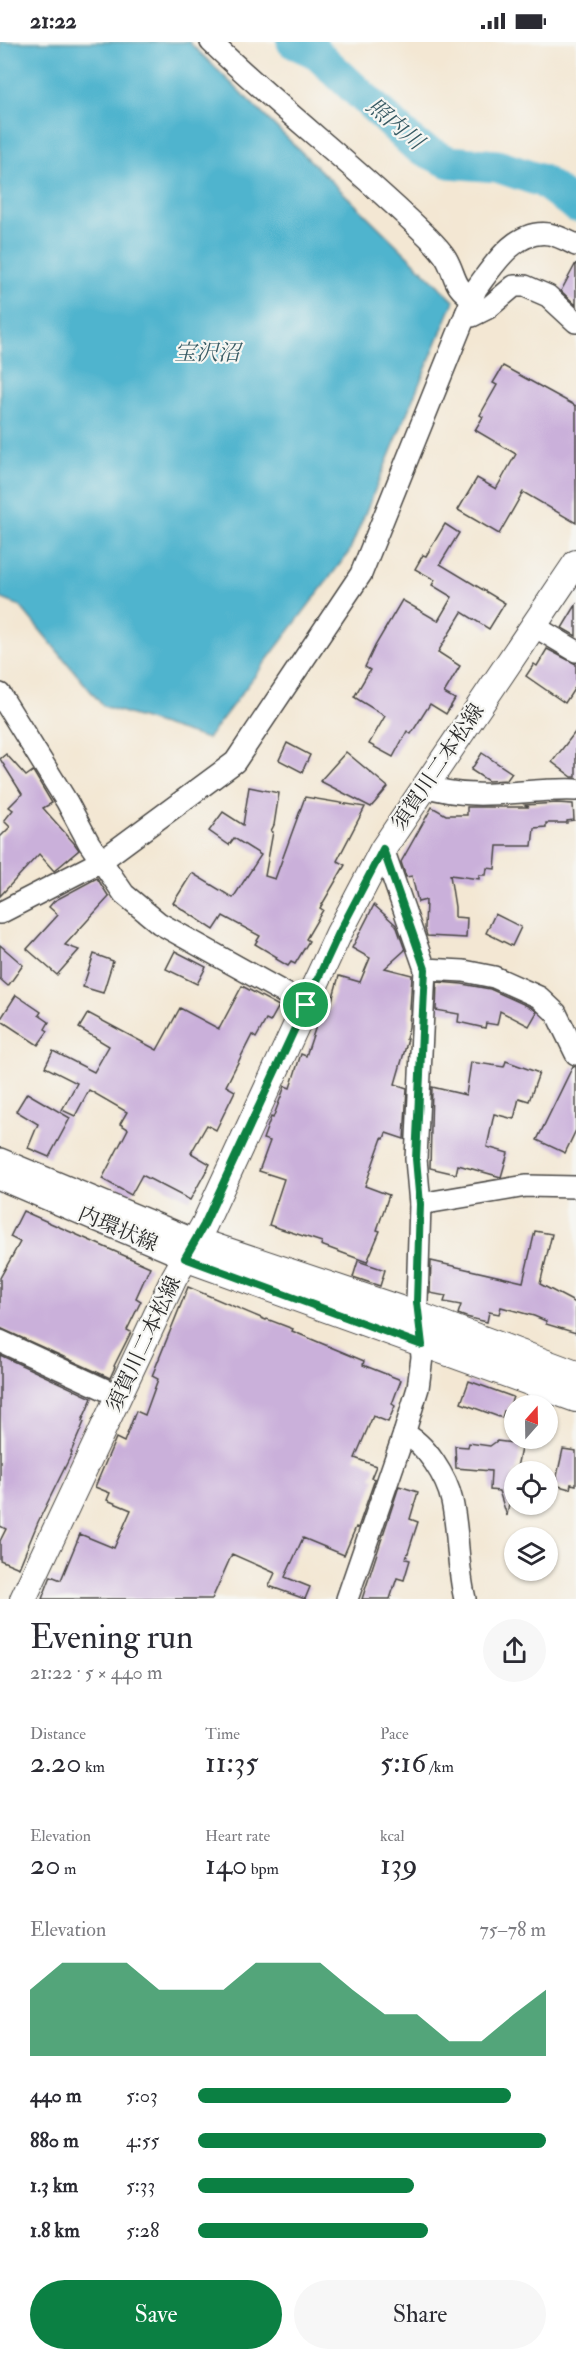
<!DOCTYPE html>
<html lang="en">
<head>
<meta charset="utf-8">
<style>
  :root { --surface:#fff; --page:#f7f7f7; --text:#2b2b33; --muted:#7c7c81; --accent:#0b8043 }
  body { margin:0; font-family:"IM FELL Double Pica","Noto Serif JP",serif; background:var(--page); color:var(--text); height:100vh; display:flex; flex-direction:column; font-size:22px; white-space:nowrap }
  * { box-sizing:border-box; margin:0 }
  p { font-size:20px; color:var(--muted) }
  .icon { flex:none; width:33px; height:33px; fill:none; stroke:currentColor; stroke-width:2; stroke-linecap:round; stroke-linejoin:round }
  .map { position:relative; height:1557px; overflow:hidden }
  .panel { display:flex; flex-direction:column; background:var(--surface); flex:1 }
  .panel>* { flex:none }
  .needle { width:39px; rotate:20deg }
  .buttons { position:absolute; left:504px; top:1353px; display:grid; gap:12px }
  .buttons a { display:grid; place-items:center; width:54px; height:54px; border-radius:50%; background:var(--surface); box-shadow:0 2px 4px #0004; font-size:30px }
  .pin { position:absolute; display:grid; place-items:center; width:51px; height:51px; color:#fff; margin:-26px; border:3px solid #fff; border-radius:50%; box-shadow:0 2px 6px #0007 }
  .round { display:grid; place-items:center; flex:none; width:63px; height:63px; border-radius:32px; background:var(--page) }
  .overview { display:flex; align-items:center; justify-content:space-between; height:102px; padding:0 30px }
  h1 { font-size:33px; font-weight:600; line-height:45px }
  .stats { display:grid; grid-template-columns:repeat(3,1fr); gap:9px; height:102px; padding:6px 30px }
  .stats div { display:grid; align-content:center }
  .stats b { font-size:30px; font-weight:600 }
  .stats small { font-size:16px; font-weight:400 }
  .stats p { font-size:16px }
  .chart { height:168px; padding:12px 30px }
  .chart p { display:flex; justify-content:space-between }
  .chart svg { width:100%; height:108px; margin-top:6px; fill:var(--accent); opacity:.7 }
  .cta { display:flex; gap:12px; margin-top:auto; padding:12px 30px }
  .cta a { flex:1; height:69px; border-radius:36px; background:var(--accent); color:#fff; font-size:24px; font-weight:600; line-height:69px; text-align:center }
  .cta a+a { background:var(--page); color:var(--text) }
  ul { padding:0 30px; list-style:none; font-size:20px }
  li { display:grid; grid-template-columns:96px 72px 1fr; align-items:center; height:45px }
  li i { height:15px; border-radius:8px; background:var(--accent) }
  .status { display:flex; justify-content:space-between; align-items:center; height:42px; padding:0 30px; background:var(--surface); direction:ltr }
  .status svg { height:16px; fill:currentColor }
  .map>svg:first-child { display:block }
  .water { fill:#4fb4ce; stroke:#3d707c; stroke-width:1.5 }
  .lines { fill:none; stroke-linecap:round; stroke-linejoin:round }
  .river { stroke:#4fb4ce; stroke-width:33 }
  .building { fill:#cab0da }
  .minor-casing { stroke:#494744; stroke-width:24 }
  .major-casing { stroke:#494744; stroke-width:28 }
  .minor { stroke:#fff; stroke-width:21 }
  .major { stroke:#fff; stroke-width:26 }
  .route-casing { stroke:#fff; stroke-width:12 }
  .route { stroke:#0b8043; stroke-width:8 }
  .labels { text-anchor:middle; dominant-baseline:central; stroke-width:4.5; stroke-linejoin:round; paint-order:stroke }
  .street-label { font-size:21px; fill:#2b2b2b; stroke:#f6f6f2 }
  .water-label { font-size:22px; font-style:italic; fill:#385b64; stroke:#f6f6f2 }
</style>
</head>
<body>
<div class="status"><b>21:22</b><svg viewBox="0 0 49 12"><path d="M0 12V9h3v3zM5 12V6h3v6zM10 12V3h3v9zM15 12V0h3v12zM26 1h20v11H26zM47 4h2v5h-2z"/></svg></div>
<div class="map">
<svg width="576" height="1557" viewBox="0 0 576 1557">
  <rect width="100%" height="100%" fill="#f6f6f2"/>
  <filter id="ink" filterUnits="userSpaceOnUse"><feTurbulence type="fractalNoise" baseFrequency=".0167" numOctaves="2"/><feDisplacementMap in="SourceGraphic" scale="12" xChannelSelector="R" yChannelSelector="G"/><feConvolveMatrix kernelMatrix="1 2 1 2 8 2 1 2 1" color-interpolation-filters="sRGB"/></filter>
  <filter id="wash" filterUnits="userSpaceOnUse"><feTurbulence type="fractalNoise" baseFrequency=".008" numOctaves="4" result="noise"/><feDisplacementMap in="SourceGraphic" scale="24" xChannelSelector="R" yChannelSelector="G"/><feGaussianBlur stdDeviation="1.35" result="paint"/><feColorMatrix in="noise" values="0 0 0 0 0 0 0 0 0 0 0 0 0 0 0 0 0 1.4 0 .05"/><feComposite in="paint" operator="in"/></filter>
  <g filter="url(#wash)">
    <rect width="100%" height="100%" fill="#f3e7d3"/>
    <path class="water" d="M0,0H189L454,259L349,510L207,697L103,664L20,564L0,556Z"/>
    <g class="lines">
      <path class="river" d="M293,0L315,10L416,104L449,120L497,124L542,139L576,164"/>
    </g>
    <g id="blocks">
      <g class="building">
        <path d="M576,221V263L561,249Z"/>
        <path d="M503,324L576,364V481L523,450L499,492L458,468L477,436L496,447L516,412L475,388L483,375L480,373L497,343L493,341Z"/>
        <path d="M445,482L459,491L440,522L505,561L489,587L462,570L438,610L460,624L444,651L455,657L446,672L430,662L411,692L407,689L393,715L369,702L385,674L354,655L370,628L365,625L375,604L402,558L438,579L452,555L432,543L435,538L415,527L423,513L426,514Z"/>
        <path d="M576,563V594L562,586Z"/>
        <path d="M547,607L576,622V644L565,661L526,634L534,622L537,624Z"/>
        <path d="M576,689V735H572L552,720Z"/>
        <path d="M287,701L310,713L302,730L279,718Z"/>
        <path d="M346,710L388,745L371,765L320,739Z"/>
        <path d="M482,711L512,731L507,738L488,739L471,728Z"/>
        <path d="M6,712L26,734L33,729L52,761L43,766L74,801L79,808L54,829L39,812L0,854V795L10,785L4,779L13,768L9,765L22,752L0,717Z"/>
        <path d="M249,745L279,751L274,783L271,789L273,790L265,834L275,837L305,755L365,765L337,819L345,823L320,866L323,868L306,897L309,899L295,922L291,920L288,924L276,917L277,915L255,902L260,894L223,874L214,888L173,861L192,831L233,856L261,813L234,796L229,803L209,789L223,770L243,783Z"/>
        <path d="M557,761L573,762L574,778L567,779V781H546V785L534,786L532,804H497L495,827L487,826L486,833H479V837L450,833L455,865V875L467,876L466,896L427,894L425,887L426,858L418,860L412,834L406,835L401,820L432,765L446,773H467V765H529L525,763Z"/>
        <path d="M97,836L109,855L65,903L79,908L57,933L27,907L58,873L49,865L54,859Z"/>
        <path d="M374,863L396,883L405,908L385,926L412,933L409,985L406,997H408L395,1042L407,1046L404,1097L386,1091L384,1097L382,1096L365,1144L389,1153L377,1188L380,1189L367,1220L321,1203L322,1200L269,1183L284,1137L259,1129L270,1099L263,1097L271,1075L273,1076L285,1044L290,1046L301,1012L306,1014L322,966L329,969L339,934L360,940L370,916L352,906Z"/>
        <path d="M495,872L521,885L512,904L486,891Z"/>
        <path d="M0,903L23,923L8,944L0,937Z"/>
        <path d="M175,909L206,925L197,942L166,927Z"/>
        <path d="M94,912L113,919L103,951L83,945Z"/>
        <path d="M437,940L462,942L490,947L532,966L537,970L529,984L500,969L497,983L486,981L485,986L458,980L459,972L436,968Z"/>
        <path d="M242,944L279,964L270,980L266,978L256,996L252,993L226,1044L235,1049L216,1088L207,1083L191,1111L210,1122L190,1158L142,1133L131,1153L102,1137L128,1087L120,1082L127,1070L89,1048L75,1074L62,1068L77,1041L45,1025L53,1009L94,1030L109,1004L79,986L88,971L157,1008L180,966L219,987Z"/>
        <path d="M16,953L41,970L39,973L49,980L45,987L48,989L38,1003L0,978Z"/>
        <path d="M506,1019L539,1031L529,1059L519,1056L514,1077L494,1072L487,1105L508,1111L501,1135L458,1123L456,1132L430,1126L432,1045L466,1053L471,1020L504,1025Z"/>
        <path d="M573,1024L576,1025V1088L565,1111L537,1098Z"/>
        <path d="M27,1051L70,1076L49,1115L28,1106L38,1082L16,1069Z"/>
        <path d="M23,1169L150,1225L136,1256L141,1259L127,1288L131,1290L114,1324L115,1325L110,1336L0,1286V1236L20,1200L10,1195Z"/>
        <path d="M535,1189L552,1192L540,1242L576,1261V1291L546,1282V1279L534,1274L501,1265L499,1272L489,1270L487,1280L466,1275L458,1272L461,1263L444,1260L446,1254L430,1251L431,1219L523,1240Z"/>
        <path d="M358,1219L385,1228L380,1244L353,1235Z"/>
        <path d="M188,1245L266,1278L267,1277L293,1287L292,1289L364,1319L363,1323L401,1338L392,1362L395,1364L388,1380L373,1374L355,1416L376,1424L371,1436L375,1437L358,1486L356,1485L344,1513L303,1496L285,1535L310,1545L305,1557L269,1544L275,1531L232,1512L212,1557H42L51,1534L61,1538L80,1492L114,1506L131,1468L107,1458L110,1451L95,1445L116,1396L124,1400L136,1369L145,1373L158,1337L152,1334Z"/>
        <path d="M0,1313L92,1356L82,1379L84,1380L71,1410L72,1411L38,1480L19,1526L0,1518V1499L6,1487L0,1484Z"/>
        <path d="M469,1339L513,1355L507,1370L504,1369L502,1376L461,1361Z"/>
        <path d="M497,1399L522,1402L516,1430H514L507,1474L499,1449L490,1448L491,1429L456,1426L455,1404L468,1405L469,1401L490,1404Z"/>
        <path d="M563,1407L576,1409V1443L571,1442L570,1447L555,1443Z"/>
        <path d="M399,1444L418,1450L410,1477L418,1480L406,1517L410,1518L404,1538L397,1536L390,1557H362Z"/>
      </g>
    </g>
  </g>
  <g filter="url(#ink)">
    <use href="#blocks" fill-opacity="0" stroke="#494744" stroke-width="1.5"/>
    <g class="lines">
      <g class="minor-casing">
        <g id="minor">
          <path d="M211,0C281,68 359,127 428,195C435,202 441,208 446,216C456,233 453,246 473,256"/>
          <path d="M466,272L472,274L488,266L514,244H525L548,254L576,280"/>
          <path d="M534,584L576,609"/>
          <path d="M0,652L67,760L89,801L124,852L159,881L306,963"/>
          <path d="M425,744C479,761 522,746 576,748"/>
          <path d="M0,871L101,819L235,720L361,532L476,247C493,224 515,187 549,192C559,194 568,199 576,203"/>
          <path d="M425,927L464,929L494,935L539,955L556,971L576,1012"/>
          <path d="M0,1117L195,1198"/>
          <path d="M0,1137L185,1216"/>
          <path d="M420,1162L526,1144L576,1145"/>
          <path d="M0,1299L119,1354"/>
          <path d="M404,1392C425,1400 447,1436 452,1459C459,1491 457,1525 465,1557"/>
          <path d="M347,1557L404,1392L418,1346L422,1315L417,1260L420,1162L416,1117L425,927L383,807"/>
        </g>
      </g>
      <g class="major-casing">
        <g id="major">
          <path d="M195,1198L418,1273L576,1332"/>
          <path d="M185,1216L576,1357"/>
          <path d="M23,1557L174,1236L204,1183L339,891L383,807L576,521"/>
        </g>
      </g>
      <use href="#minor" class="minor"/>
      <use href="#major" class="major"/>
    </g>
  </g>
  <g class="lines" filter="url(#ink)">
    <g class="route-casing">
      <path id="route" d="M383,807L425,927L416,1117L420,1162L417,1260L422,1303L185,1216L204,1183L339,891Z"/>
    </g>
    <use href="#route" class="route"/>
  </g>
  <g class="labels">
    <g class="street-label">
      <text transform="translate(438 725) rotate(-56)">須賀川二本松線</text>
      <text transform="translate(118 1187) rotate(23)">内環状線</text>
      <text transform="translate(144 1302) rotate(-65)">須賀川二本松線</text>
    </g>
    <g class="water-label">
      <text transform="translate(395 82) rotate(40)">照内川</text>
      <text x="207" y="311">宝沢沼</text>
    </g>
  </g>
</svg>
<div class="buttons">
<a><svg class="needle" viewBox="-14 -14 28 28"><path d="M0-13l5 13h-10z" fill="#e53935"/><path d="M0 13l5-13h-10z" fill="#7c7c81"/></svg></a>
<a><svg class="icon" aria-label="locate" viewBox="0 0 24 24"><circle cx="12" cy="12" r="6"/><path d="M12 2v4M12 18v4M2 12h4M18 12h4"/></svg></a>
<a><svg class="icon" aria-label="layers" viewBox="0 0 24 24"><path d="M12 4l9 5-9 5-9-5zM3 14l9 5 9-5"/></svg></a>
</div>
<div class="pin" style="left:306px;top:963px;background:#1e9e55"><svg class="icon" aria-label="arrive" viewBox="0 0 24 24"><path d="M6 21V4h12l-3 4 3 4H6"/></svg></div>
</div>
<section class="panel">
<div class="overview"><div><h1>Evening run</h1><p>21:22 · 5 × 440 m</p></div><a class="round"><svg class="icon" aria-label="share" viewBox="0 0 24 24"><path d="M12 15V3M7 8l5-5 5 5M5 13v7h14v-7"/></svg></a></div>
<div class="stats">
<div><p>Distance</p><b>2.20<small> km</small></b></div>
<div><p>Time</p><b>11:35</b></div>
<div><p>Pace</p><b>5:16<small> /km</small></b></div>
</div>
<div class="stats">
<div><p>Elevation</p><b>20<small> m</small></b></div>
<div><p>Heart rate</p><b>140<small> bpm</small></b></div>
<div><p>kcal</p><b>139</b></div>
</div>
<div class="chart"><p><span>Elevation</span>75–78 m</p>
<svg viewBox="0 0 160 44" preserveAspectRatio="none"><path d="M0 44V17L10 6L20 6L30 6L40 17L50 17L60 17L70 6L80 6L90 6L100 17L110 27L120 27L130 38L140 38L150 27L160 17V44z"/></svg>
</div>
<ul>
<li><b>440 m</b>5:03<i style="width:90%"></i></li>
<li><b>880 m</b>4:55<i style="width:100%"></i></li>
<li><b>1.3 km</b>5:33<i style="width:62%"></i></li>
<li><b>1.8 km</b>5:28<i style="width:66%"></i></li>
</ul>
<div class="cta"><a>Save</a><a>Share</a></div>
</section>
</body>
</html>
